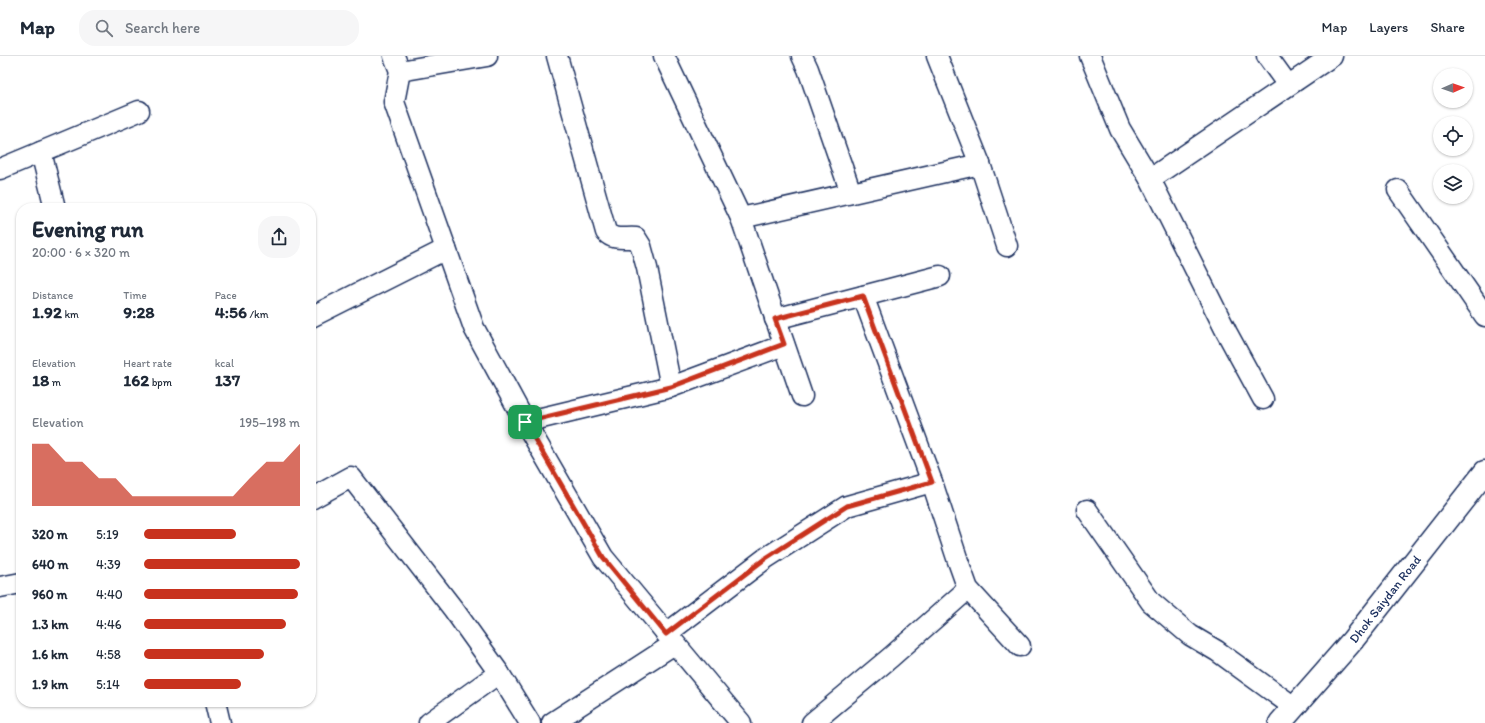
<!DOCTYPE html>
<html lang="en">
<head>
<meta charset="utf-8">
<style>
  :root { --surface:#fff; --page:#f6f6f7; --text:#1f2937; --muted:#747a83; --line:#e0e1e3; --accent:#c8321e }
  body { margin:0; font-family:Itim,sans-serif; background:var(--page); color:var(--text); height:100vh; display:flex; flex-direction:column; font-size:15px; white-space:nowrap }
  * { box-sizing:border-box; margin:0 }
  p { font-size:13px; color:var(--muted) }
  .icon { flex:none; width:22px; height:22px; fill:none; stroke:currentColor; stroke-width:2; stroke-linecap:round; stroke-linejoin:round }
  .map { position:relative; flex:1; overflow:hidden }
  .side { position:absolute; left:16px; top:147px; width:300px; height:504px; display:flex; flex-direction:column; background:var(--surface); border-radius:16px; box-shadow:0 1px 3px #0004 }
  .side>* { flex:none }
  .needle { width:26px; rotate:88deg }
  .tools { position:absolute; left:1433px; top:12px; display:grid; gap:8px }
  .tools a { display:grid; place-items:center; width:40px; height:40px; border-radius:50%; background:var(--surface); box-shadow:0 1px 3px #0004; font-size:20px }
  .pin { position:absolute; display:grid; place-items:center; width:34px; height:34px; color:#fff; margin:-17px; border-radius:8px; box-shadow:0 2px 6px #0006 }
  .round { display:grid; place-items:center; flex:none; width:42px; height:42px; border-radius:16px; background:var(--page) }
  .overview { display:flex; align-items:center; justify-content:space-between; height:68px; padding:0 16px }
  h1 { font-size:22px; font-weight:800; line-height:30px }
  .stats { display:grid; grid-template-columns:repeat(3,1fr); gap:6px; height:68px; padding:4px 16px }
  .stats div { display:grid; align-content:center }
  .stats b { font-size:17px; font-weight:800 }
  .stats small { font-size:11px; font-weight:400 }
  .stats p { font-size:11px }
  .chart { height:112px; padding:8px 16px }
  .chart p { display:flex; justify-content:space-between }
  .chart svg { width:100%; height:72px; margin-top:4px; fill:var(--accent); opacity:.7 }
  ul { padding:0 16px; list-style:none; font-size:13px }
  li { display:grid; grid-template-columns:64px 48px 1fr; align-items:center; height:30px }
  li i { height:10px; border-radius:5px; background:var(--accent) }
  header { display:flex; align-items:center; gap:24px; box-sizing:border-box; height:56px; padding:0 20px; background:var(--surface); border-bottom:1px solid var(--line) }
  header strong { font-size:19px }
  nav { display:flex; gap:22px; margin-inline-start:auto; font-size:14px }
  .search { width:280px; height:36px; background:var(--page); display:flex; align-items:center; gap:10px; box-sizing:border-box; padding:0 14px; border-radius:16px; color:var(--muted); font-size:15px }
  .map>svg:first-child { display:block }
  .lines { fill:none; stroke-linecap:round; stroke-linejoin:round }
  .street-casing { stroke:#1b2f5e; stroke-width:23 }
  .secondary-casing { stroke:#1b2f5e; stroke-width:25 }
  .street { stroke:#fff; stroke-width:20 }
  .secondary { stroke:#fff; stroke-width:22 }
  .route-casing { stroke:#fff; stroke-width:8 }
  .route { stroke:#c8321e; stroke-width:5 }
  .labels { text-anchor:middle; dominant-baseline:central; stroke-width:3; stroke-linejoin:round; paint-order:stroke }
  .street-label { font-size:13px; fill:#1b2f5e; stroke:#fff }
</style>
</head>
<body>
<header>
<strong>Map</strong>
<div class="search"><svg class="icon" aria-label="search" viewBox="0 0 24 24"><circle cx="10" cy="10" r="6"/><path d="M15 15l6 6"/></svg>Search here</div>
<nav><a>Map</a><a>Layers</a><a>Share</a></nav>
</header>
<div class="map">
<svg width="1485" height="667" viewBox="0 0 1485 667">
  <rect width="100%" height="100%" fill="#fff"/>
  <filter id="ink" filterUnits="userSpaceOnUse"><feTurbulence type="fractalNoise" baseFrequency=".025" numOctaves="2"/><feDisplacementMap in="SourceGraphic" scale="8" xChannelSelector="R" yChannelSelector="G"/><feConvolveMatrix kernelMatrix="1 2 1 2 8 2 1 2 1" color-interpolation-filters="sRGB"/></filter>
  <g filter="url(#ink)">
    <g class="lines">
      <g class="street-casing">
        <g id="street">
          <path d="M394,0L400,15L394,46L474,272L525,366L603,501L741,667"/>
          <path d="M557,0L606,176C614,185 625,181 636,182L641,190L647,212L671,331"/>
          <path d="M664,0L741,162L802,340"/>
          <path d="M802,0L808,13L851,137"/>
          <path d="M937,0L980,108L1007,190"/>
          <path d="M1090,0L1120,73L1150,123L1227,277L1263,343"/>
          <path d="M1267,0L1288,29"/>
          <path d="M400,15L487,0"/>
          <path d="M41,96L55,152"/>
          <path d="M0,113L139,55"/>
          <path d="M1150,123L1332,0"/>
          <path d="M1398,134L1485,260"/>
          <path d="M741,162L980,108"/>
          <path d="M863,240L932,426L958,505L968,533L1020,590"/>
          <path d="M311,261L446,193"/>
          <path d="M775,263L940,220"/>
          <path d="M525,366L671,331L784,289"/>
          <path d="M311,443L351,421L454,554L499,617L530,667"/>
          <path d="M1087,454L1151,546L1190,579L1217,595L1294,651"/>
          <path d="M0,531L21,527"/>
          <path d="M666,578L766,502L847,450L932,426"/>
          <path d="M215,646L220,667"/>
          <path d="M429,667L499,617"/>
          <path d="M552,667L674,588"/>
          <path d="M812,667L891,601L968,533"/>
        </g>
      </g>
      <g class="secondary-casing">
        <path id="secondary" d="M1280,667L1352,585L1485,416"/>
      </g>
      <use href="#street" class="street"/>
      <use href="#secondary" class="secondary"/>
    </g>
  </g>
  <g class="lines" filter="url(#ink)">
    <g class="route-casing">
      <path id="route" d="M863,240L932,426L847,450L766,502L666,578L603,501L525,366L671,331L784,288L775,263Z"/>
    </g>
    <use href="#route" class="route"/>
  </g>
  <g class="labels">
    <g class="street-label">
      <text transform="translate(1385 543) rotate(-52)">Dhok Saiydan Road</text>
    </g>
  </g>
</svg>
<div class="tools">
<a><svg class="needle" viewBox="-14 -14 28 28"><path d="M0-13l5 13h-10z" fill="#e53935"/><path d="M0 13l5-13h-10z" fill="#747a83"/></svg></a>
<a><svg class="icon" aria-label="locate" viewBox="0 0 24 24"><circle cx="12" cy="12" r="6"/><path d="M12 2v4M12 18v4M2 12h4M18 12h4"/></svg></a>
<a><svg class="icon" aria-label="layers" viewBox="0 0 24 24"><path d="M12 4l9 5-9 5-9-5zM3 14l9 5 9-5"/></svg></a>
</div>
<div class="pin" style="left:525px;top:366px;background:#1e9e55"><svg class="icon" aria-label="arrive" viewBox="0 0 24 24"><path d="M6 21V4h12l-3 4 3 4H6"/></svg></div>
<section class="side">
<div class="overview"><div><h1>Evening run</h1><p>20:00 · 6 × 320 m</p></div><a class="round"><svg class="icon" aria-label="share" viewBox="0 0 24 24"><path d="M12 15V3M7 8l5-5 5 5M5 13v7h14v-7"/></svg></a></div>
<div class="stats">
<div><p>Distance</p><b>1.92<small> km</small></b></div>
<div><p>Time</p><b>9:28</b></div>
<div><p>Pace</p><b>4:56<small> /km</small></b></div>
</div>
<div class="stats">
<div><p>Elevation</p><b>18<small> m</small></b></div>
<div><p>Heart rate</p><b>162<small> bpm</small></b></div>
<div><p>kcal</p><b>137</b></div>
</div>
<div class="chart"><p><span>Elevation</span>195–198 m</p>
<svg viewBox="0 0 160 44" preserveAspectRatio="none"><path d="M0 44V6L10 6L20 17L30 17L40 27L50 27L60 38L70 38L80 38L90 38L100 38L110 38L120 38L130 27L140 17L150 17L160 6V44z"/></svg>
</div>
<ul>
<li><b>320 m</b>5:19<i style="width:59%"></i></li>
<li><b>640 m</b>4:39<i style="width:100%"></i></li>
<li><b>960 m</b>4:40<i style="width:99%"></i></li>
<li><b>1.3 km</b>4:46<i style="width:91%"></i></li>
<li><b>1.6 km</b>4:58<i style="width:77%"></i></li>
<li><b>1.9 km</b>5:14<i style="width:62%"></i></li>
</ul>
</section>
</div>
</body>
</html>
